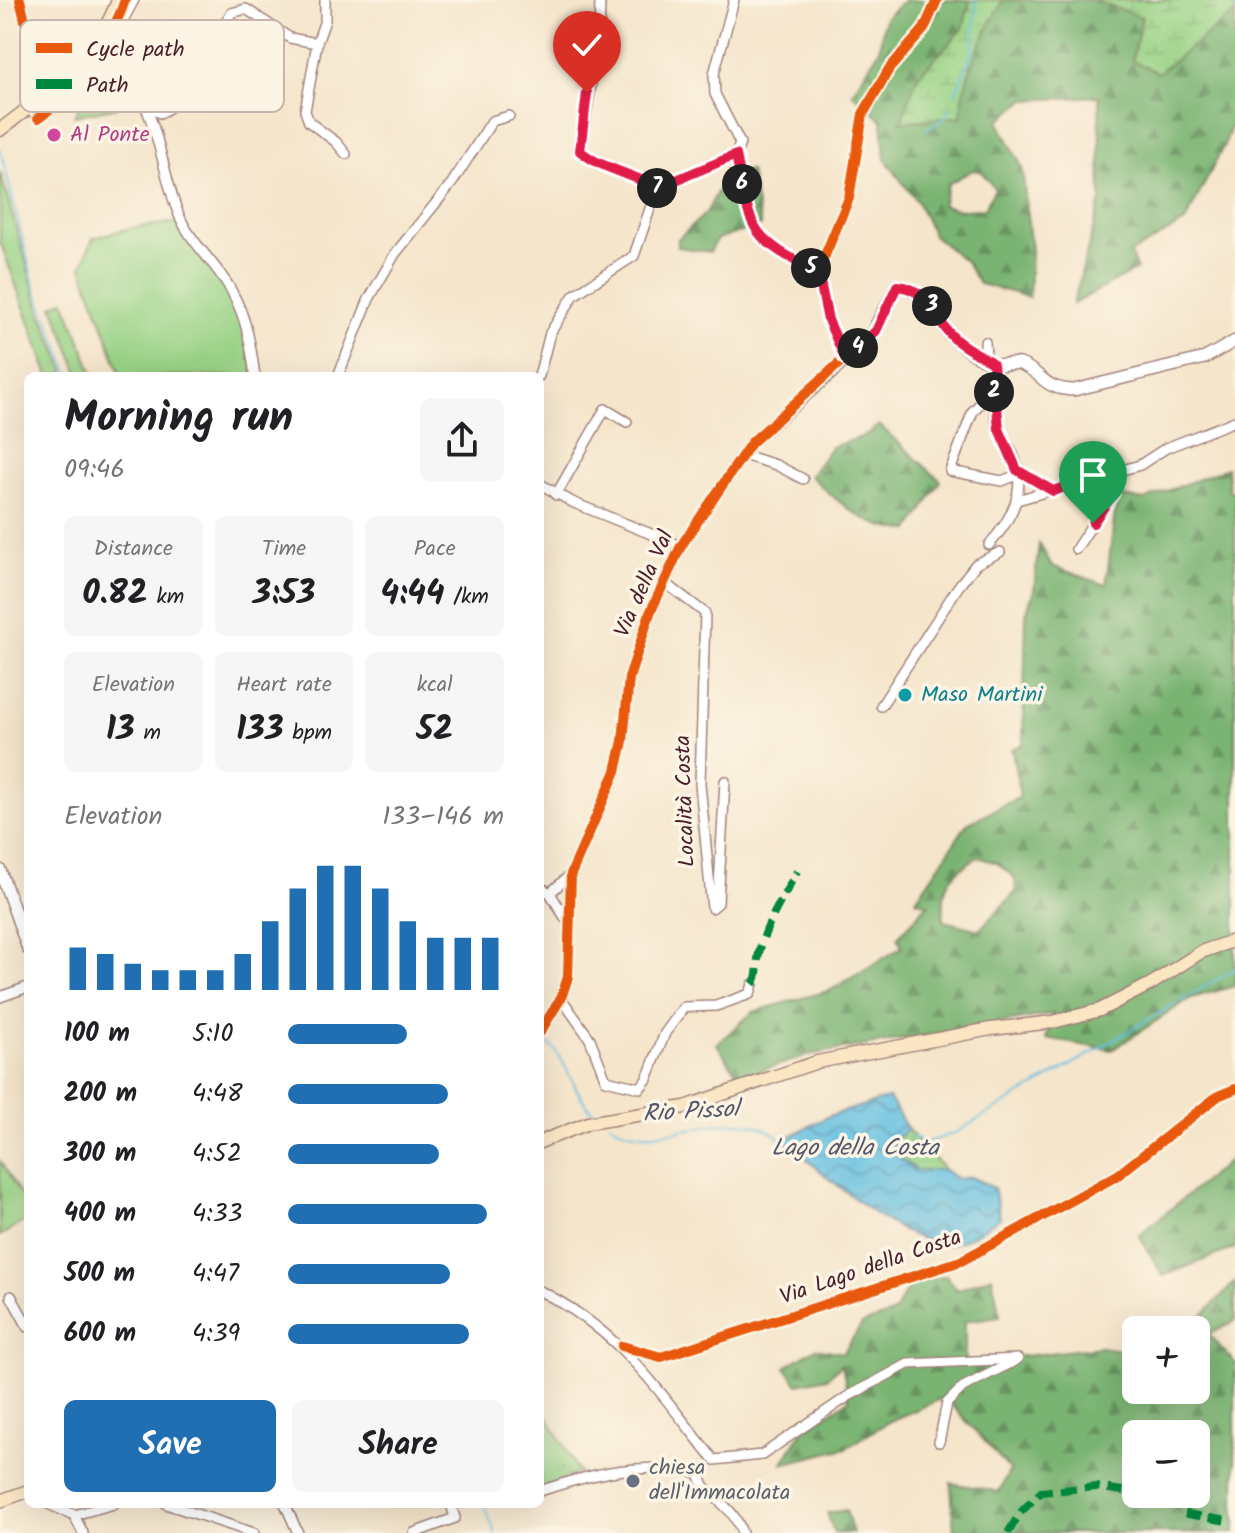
<!DOCTYPE html>
<html lang="en">
<head>
<meta charset="utf-8">
<style>
  :root { --surface:#fff; --page:#f6f6f6; --text:#202124; --muted:#757577; --accent:#1f6fb2 }
  body { margin:0; font-family:Kalam,sans-serif; background:var(--page); color:var(--text); height:100vh; display:flex; flex-direction:column; font-size:30px; white-space:nowrap }
  * { box-sizing:border-box; margin:0 }
  p { font-size:26px; color:var(--muted) }
  .icon { flex:none; width:44px; height:44px; fill:none; stroke:currentColor; stroke-width:2; stroke-linecap:round; stroke-linejoin:round }
  .map { position:relative; flex:1; overflow:hidden }
  .sheet { position:absolute; left:24px; top:372px; width:520px; height:1136px; display:flex; flex-direction:column; background:var(--surface); border-radius:12px; box-shadow:0 8px 32px #0002 }
  .sheet>* { flex:none }
  .buttons { position:absolute; left:1122px; top:1316px; display:grid; gap:16px }
  .buttons a { display:grid; place-items:center; width:88px; height:88px; border-radius:12px; background:var(--surface); box-shadow:0 8px 32px #0002; font-size:40px }
  .pin { position:absolute; display:grid; place-items:center; width:68px; height:68px; color:#fff; margin:-82px -34px; border-radius:50% 50% 50% 0; rotate:-45deg; box-shadow:0 0 8px #0007 }
  .pin .icon { rotate:45deg }
  .km { position:absolute; width:40px; height:40px; margin:-20px; border-radius:50%; background:#222; color:#fff; font-size:22px; line-height:40px; text-align:center }
  .round { display:grid; place-items:center; flex:none; width:84px; height:84px; border-radius:12px; background:var(--page) }
  .head { display:flex; align-items:center; justify-content:space-between; height:136px; padding:0 40px }
  h1 { font-size:44px; font-weight:800; line-height:60px }
  .figures { display:grid; grid-template-columns:repeat(3,1fr); gap:12px; height:136px; padding:8px 40px }
  .figures div { display:grid; align-content:center; border-radius:12px; background:var(--page); text-align:center }
  .figures b { font-size:34px; font-weight:800 }
  .figures small { font-size:22px; font-weight:400 }
  .figures p { font-size:22px }
  .chart { height:224px; padding:16px 40px }
  .chart p { display:flex; justify-content:space-between }
  .chart svg { width:100%; height:144px; margin-top:8px; stroke:var(--accent); stroke-width:6 }
  .primary-button { display:flex; gap:16px; margin-top:auto; padding:16px 40px }
  .primary-button a { flex:1; height:92px; border-radius:12px; background:var(--accent); color:#fff; font-size:32px; font-weight:800; line-height:92px; text-align:center }
  .primary-button a+a { background:var(--page); color:var(--text) }
  ul { padding:0 40px; list-style:none; font-size:26px }
  li { display:grid; grid-template-columns:128px 96px 1fr; align-items:center; height:60px }
  li i { height:20px; border-radius:10px; background:var(--accent) }
  .map>svg:first-child { display:block }
  .green { fill:#98d285; stroke:#717858; stroke-width:2 }
  .forest { fill:url(#forest-firs); stroke:#626a4e; stroke-width:2; fill-rule:evenodd }
  .wetland { fill:url(#wetland-marsh); stroke:#717858; stroke-width:2 }
  .park { fill:url(#park-tufts); stroke:#717858; stroke-width:2 }
  .water { fill:url(#water-waves); stroke:#566f86; stroke-width:2 }
  .lines { fill:none; stroke-linecap:round; stroke-linejoin:round }
  .stream { stroke:#63bfe1; stroke-width:2 }
  .minor-casing { stroke:#a0827b; stroke-width:12 }
  .tertiary-casing { stroke:#a0827b; stroke-width:14 }
  .secondary-casing { stroke:#a0827b; stroke-width:15 }
  .minor { stroke:#fff; stroke-width:9 }
  .tertiary { stroke:#fff; stroke-width:11 }
  .secondary { stroke:#fbe6c4; stroke-width:12 }
  .quiet { stroke:#00873e; stroke-width:8; stroke-dasharray:16 8; stroke-linecap:butt }
  .cycleway-casing { stroke:#fcf5e5; stroke-width:15 }
  .cycleway { stroke:#e8590c; stroke-width:10 }
  .route-casing { stroke:#fff; stroke-width:16 }
  .route { stroke:#e11d48; stroke-width:10 }
  .hotel-dot { fill:#d1479c; stroke:#fcf5e5; stroke-width:3 }
  .culture-dot { fill:#0f9aa8; stroke:#fcf5e5; stroke-width:3 }
  .worship-dot { fill:#6b7280; stroke:#fcf5e5; stroke-width:3 }
  .labels { text-anchor:middle; dominant-baseline:central; stroke-width:7; stroke-linejoin:round; paint-order:stroke }
  .hotel-label { font-size:22px; fill:#b23c85; stroke:#fcf5e5; text-anchor:start }
  .street-label { font-size:22px; fill:#4a1f2b; stroke:#fcf5e5 }
  .culture-label { font-size:22px; fill:#0d838f; stroke:#fcf5e5; text-anchor:start }
  .worship-label { font-size:22px; fill:#5b616d; stroke:#fcf5e5; text-anchor:start }
  .water-label { font-size:24px; font-style:italic; fill:#53576b; stroke:#fcf5e5 }
  .key { fill:#fcf5e5; stroke:#c7b5ad; stroke-width:2 }
  .key-label { font-size:22px; fill:#4a1f2b }
</style>
</head>
<body>
<div class="map">
<svg width="1235" height="1533" viewBox="0 0 1235 1533">
  <defs>
    <pattern id="forest-firs" width="22" height="20" patternUnits="userSpaceOnUse" patternTransform="scale(2)"><rect width="22" height="20" fill="#7ab472"/><path d="M5 1l3.5 6h-7zM16 11l3.5 6h-7z" fill="#66925e"/></pattern>
    <pattern id="wetland-marsh" width="20" height="14" patternUnits="userSpaceOnUse" patternTransform="scale(2)"><rect width="20" height="14" fill="#98d285"/><path d="M1 5h8M5 5V1M11 12h8M15 12V8" fill="none" stroke="#84b473"/></pattern>
    <pattern id="park-tufts" width="24" height="20" patternUnits="userSpaceOnUse" patternTransform="scale(2)"><rect width="24" height="20" fill="#98d285"/><path d="M3 7l-1-3M5 7V3M7 7l1-3M15 17l-1-3M17 17v-4M19 17l1-3" fill="none" stroke="#84b473"/></pattern>
    <pattern id="water-waves" width="16" height="10" patternUnits="userSpaceOnUse" patternTransform="scale(2)"><rect width="16" height="10" fill="#63bfe1"/><path d="M0 5q4-4 8 0t8 0" fill="none" stroke="#549bb7"/></pattern>
  </defs>
  <rect width="100%" height="100%" fill="#fcf5e5"/>
  <filter id="ink" filterUnits="userSpaceOnUse"><feTurbulence type="fractalNoise" baseFrequency=".0125" numOctaves="2"/><feDisplacementMap in="SourceGraphic" scale="16" xChannelSelector="R" yChannelSelector="G"/><feConvolveMatrix kernelMatrix="1 2 1 2 8 2 1 2 1" color-interpolation-filters="sRGB"/></filter>
  <filter id="wash" filterUnits="userSpaceOnUse"><feTurbulence type="fractalNoise" baseFrequency=".006" numOctaves="4" result="noise"/><feDisplacementMap in="SourceGraphic" scale="32" xChannelSelector="R" yChannelSelector="G"/><feGaussianBlur stdDeviation="1.8" result="paint"/><feColorMatrix in="noise" values="0 0 0 0 0 0 0 0 0 0 0 0 0 0 0 0 0 1.4 0 .05"/><feComposite in="paint" operator="in"/></filter>
  <g filter="url(#wash)">
    <rect width="100%" height="100%" fill="#f5e5cb"/>
    <g class="green">
      <path d="M0,172L41,313L67,376H49L0,241Z"/>
      <path d="M179,222L230,292L247,334L254,376H121L82,267L93,238L131,228Z"/>
      <path d="M64,300L94,376H80L53,306Z"/>
      <path d="M0,1161L28,1207V1219L0,1236Z"/>
    </g>
    <g class="forest">
      <path d="M905,0H1203L1235,11V117L1224,145L1185,222L1130,254L1137,269L1073,304L1101,200L1099,96L1025,100L998,121L1022,167L1031,251L1029,297L979,284L966,262L933,235L918,203L885,159L882,120L852,93L879,51L885,18ZM973,170L981,171L995,189L984,209L961,210L942,205L948,184Z"/>
      <path d="M750,171L761,226L717,239L710,252L677,247L678,239L706,213L728,172Z"/>
      <path d="M879,425L941,481L910,530C869,532 839,502 810,476L831,447L865,436Z"/>
      <path d="M1227,468L1229,491H1235V986L1191,998L1112,1050L1046,1039L1053,1014L814,1054L739,1077L717,1044L753,1012L831,990L902,947L898,937L928,904L916,900L967,824L1020,797L1012,749L1023,744L1026,614L1034,590L1039,543L1052,566L1106,585L1117,496L1144,500ZM978,857L997,863L1015,878L1016,892L979,930L944,921C941,886 947,875 978,857Z"/>
      <path d="M1235,1156V1248L1163,1276L1139,1235Z"/>
      <path d="M946,1276L957,1290L992,1276L1000,1316L965,1321V1363L1100,1347L1136,1352V1390H1196V1330H1188L1235,1282V1321L1208,1334L1235,1363V1533H954L951,1483L999,1492L1010,1470L945,1397L890,1421L846,1448L782,1464L803,1430L849,1400L842,1364L827,1378L798,1384L785,1367L816,1348L843,1353L862,1324L894,1313L911,1282ZM1136,1434H1196V1494H1136Z"/>
      <path d="M846,1510L853,1533H834L827,1513Z"/>
    </g>
    <g class="wetland">
      <path d="M970,0H1003C982,38 963,73 961,116L901,122L917,77L963,29Z"/>
      <path d="M1091,0H1235V13L1158,73L1132,60L1142,17Z"/>
      <path d="M908,1130L945,1170H916L895,1155L892,1140Z"/>
    </g>
    <g class="park">
      <path d="M105,88L117,92V107L74,116L87,92Z"/>
      <path d="M540,1403L579,1473L540,1488Z"/>
    </g>
    <path class="water" d="M889,1098L908,1130L893,1140L895,1155L916,1170H945L957,1179L971,1177L994,1188L1000,1218C985,1227 962,1246 944,1244C890,1238 825,1173 783,1140L829,1116Z"/>
    <g class="lines">
      <g class="stream">
        <path d="M1228,0L1235,9"/>
        <path d="M955,94L973,51L976,0"/>
        <path d="M926,129L945,118L950,108"/>
        <path d="M0,149L34,285L70,376"/>
        <path d="M544,1040C569,1057 572,1097 598,1116"/>
        <path d="M610,1124C655,1153 714,1110 761,1127C768,1129 776,1136 783,1140"/>
        <path d="M912,1137L928,1142L955,1133L1235,969"/>
        <path d="M484,1504L495,1533"/>
      </g>
    </g>
  </g>
  <g filter="url(#ink)">
    <g class="lines">
      <g class="minor-casing">
        <g id="minor">
          <path d="M600,0L599,37L580,151C603,170 632,173 657,188"/>
          <path d="M734,0L714,74L715,94L740,143L736,155C751,231 747,237 818,272L828,320L845,358"/>
          <path d="M96,43L104,47L110,44L134,0"/>
          <path d="M317,43L325,20V0"/>
          <path d="M144,103C160,137 164,175 177,210C189,243 217,263 232,292C247,319 251,347 255,376"/>
          <path d="M30,107L38,118C52,110 61,102 74,93C105,71 133,97 160,113C194,97 213,44 231,13L246,9L290,38L317,43L305,111L309,122L336,142L346,154"/>
          <path d="M657,188L736,155"/>
          <path d="M985,342L986,359"/>
          <path d="M338,376L369,299L395,254L452,183L492,121L509,116"/>
          <path d="M539,376L550,333L574,295L634,256L657,188"/>
          <path d="M994,389L973,411L950,471L1002,481L1017,475"/>
          <path d="M743,455L776,465L803,479"/>
          <path d="M1017,470L1053,491"/>
          <path d="M540,484L574,503L681,546"/>
          <path d="M556,495L605,409L627,422"/>
          <path d="M1017,500L1140,465L1166,448L1235,421"/>
          <path d="M989,545C1012,519 1028,489 1013,454C1007,442 999,433 996,420C993,400 1000,381 993,364"/>
          <path d="M1076,549L1113,493L1105,478"/>
          <path d="M664,582L705,613L700,784L712,908L718,903L725,781"/>
          <path d="M881,706L958,587L976,564L1000,552"/>
          <path d="M540,887L550,893L569,924"/>
          <path d="M550,893L571,874"/>
          <path d="M0,997L28,987"/>
          <path d="M561,998L590,1039L606,1080L640,1088L647,1079L665,1033L684,1007L716,1006L750,994L753,984"/>
          <path d="M540,1291C621,1331 659,1392 714,1460L762,1455L847,1397L908,1364L1018,1359"/>
          <path d="M11,1296L28,1327"/>
          <path d="M622,1346L661,1357L961,1261L1118,1175L1218,1096L1235,1089"/>
          <path d="M939,1442L947,1403L963,1387L1015,1361"/>
          <path d="M699,1473C705,1499 732,1501 742,1533"/>
          <path d="M540,1491C594,1473 642,1461 699,1473"/>
          <path d="M48,1504L74,1515L83,1533"/>
          <path d="M166,1504L254,1533"/>
          <path d="M285,1504L298,1533"/>
          <path d="M74,1515L114,1504"/>
          <path d="M414,1533L455,1518L451,1504"/>
        </g>
      </g>
      <g class="tertiary-casing">
        <g id="tertiary">
          <path d="M0,870L28,949"/>
          <path d="M540,1032L561,998L568,977L571,874L616,771L623,741L629,678L650,613L681,546L751,443L867,342L897,286C930,289 932,318 953,338C964,348 981,360 995,364C1002,366 1012,362 1020,364C1043,372 1041,389 1074,390L1205,358L1235,341"/>
        </g>
      </g>
      <g class="secondary-casing">
        <g id="secondary">
          <path d="M0,130C48,93 96,59 118,0"/>
          <path d="M540,1142L588,1123L685,1107L817,1062L991,1029L1053,1022L1100,1010L1151,984L1201,952L1235,940"/>
          <path d="M0,1501L28,1491"/>
        </g>
      </g>
      <use href="#minor" class="minor"/>
      <use href="#tertiary" class="tertiary"/>
      <use href="#secondary" class="secondary"/>
      <g class="quiet">
        <path d="M753,984C760,975 756,965 759,953C766,923 783,898 797,871"/>
        <path d="M1173,1494L1182,1513L1227,1521"/>
        <path d="M1008,1533L1020,1513L1041,1492L1096,1487L1136,1493"/>
      </g>
      <g class="cycleway-casing">
        <g id="cycleway">
          <path d="M20,0L39,76L45,78L56,69L68,84"/>
          <path d="M38,118C53,110 57,98 68,85C92,59 114,35 125,0"/>
          <path d="M540,1032L561,998L568,977L571,874L616,771L623,741L629,678L650,613L681,546L751,443L845,358L828,320L818,272L849,198L863,114L889,69L924,29L937,0"/>
          <path d="M622,1346L661,1357L961,1261L1118,1175L1218,1096L1235,1089"/>
        </g>
      </g>
      <use href="#cycleway" class="cycleway"/>
    </g>
  </g>
  <g class="lines" filter="url(#ink)">
    <g class="route-casing">
      <path id="route" d="M587,93L580,151C603,170 632,173 657,188L736,155C751,230 747,237 818,272L828,320L845,358L876,331L897,286C929,289 932,315 951,335C963,349 980,353 993,364L999,429L1017,470L1053,491L1085,480H1108L1113,493L1093,523"/>
    </g>
    <use href="#route" class="route"/>
  </g>
  <circle class="hotel-dot" cx="54" cy="135" r="8"/>
  <circle class="culture-dot" cx="905" cy="695" r="8"/>
  <circle class="worship-dot" cx="633" cy="1481" r="8"/>
  <g class="labels">
    <g class="hotel-label">
      <text x="70" y="135">Al Ponte</text>
    </g>
    <g class="street-label">
      <text transform="translate(645 584) rotate(-66)">Via della Val</text>
      <text transform="translate(686 801) rotate(-92)">Località Costa</text>
      <text transform="translate(871 1268) rotate(-19)">Via Lago della Costa</text>
    </g>
    <g class="culture-label">
      <text x="921" y="695">Maso Martini</text>
    </g>
    <g class="worship-label">
      <text x="649" y="1468">chiesa<tspan x="649" dy="25">dell'Immacolata</tspan></text>
    </g>
    <g class="water-label">
      <text transform="translate(691 1112) rotate(-3)">Rio Pissol</text>
      <text x="855" y="1148">Lago della Costa</text>
    </g>
  </g>
  <rect x="20" y="20" width="264" height="92" rx="12" class="key"/>
  <rect x="36" y="43" width="36" height="10" fill="#e8590c"/>
  <rect x="36" y="79" width="36" height="10" fill="#00873e"/>
  <g class="key-label">
    <text x="86" y="56">Cycle path</text>
    <text x="86" y="92">Path</text>
  </g>
</svg>
<div class="buttons">
<a>+</a>
<a>−</a>
</div>
<div class="pin" style="left:1093px;top:523px;background:#1e9e55"><svg class="icon" aria-label="arrive" viewBox="0 0 24 24"><path d="M6 21V4h12l-3 4 3 4H6"/></svg></div>
<div class="pin" style="left:587px;top:93px;background:#d93025"><svg class="icon" aria-label="check" viewBox="0 0 24 24"><path d="M5 12l5 5 9-10"/></svg></div>
<b class="km" style="left:994px;top:392px">2</b>
<b class="km" style="left:932px;top:306px">3</b>
<b class="km" style="left:858px;top:348px">4</b>
<b class="km" style="left:811px;top:268px">5</b>
<b class="km" style="left:742px;top:184px">6</b>
<b class="km" style="left:657px;top:188px">7</b>
<section class="sheet">
<div class="head"><div><h1>Morning run</h1><p>09:46</p></div><a class="round"><svg class="icon" aria-label="share" viewBox="0 0 24 24"><path d="M12 15V3M7 8l5-5 5 5M5 13v7h14v-7"/></svg></a></div>
<div class="figures">
<div><p>Distance</p><b>0.82<small> km</small></b></div>
<div><p>Time</p><b>3:53</b></div>
<div><p>Pace</p><b>4:44<small> /km</small></b></div>
</div>
<div class="figures">
<div><p>Elevation</p><b>13<small> m</small></b></div>
<div><p>Heart rate</p><b>133<small> bpm</small></b></div>
<div><p>kcal</p><b>52</b></div>
</div>
<div class="chart"><p><span>Elevation</span>133–146 m</p>
<svg viewBox="0 0 160 44" preserveAspectRatio="none"><path d="M5 44V31M15 44V33M25 44V36M35 44V38M45 44V38M55 44V38M65 44V33M75 44V23M85 44V13M95 44V6M105 44V6M115 44V13M125 44V23M135 44V28M145 44V28M155 44V28"/></svg>
</div>
<ul>
<li><b>100 m</b>5:10<i style="width:55%"></i></li>
<li><b>200 m</b>4:48<i style="width:74%"></i></li>
<li><b>300 m</b>4:52<i style="width:70%"></i></li>
<li><b>400 m</b>4:33<i style="width:92%"></i></li>
<li><b>500 m</b>4:47<i style="width:75%"></i></li>
<li><b>600 m</b>4:39<i style="width:84%"></i></li>
</ul>
<div class="primary-button"><a>Save</a><a>Share</a></div>
</section>
</div>
</body>
</html>
